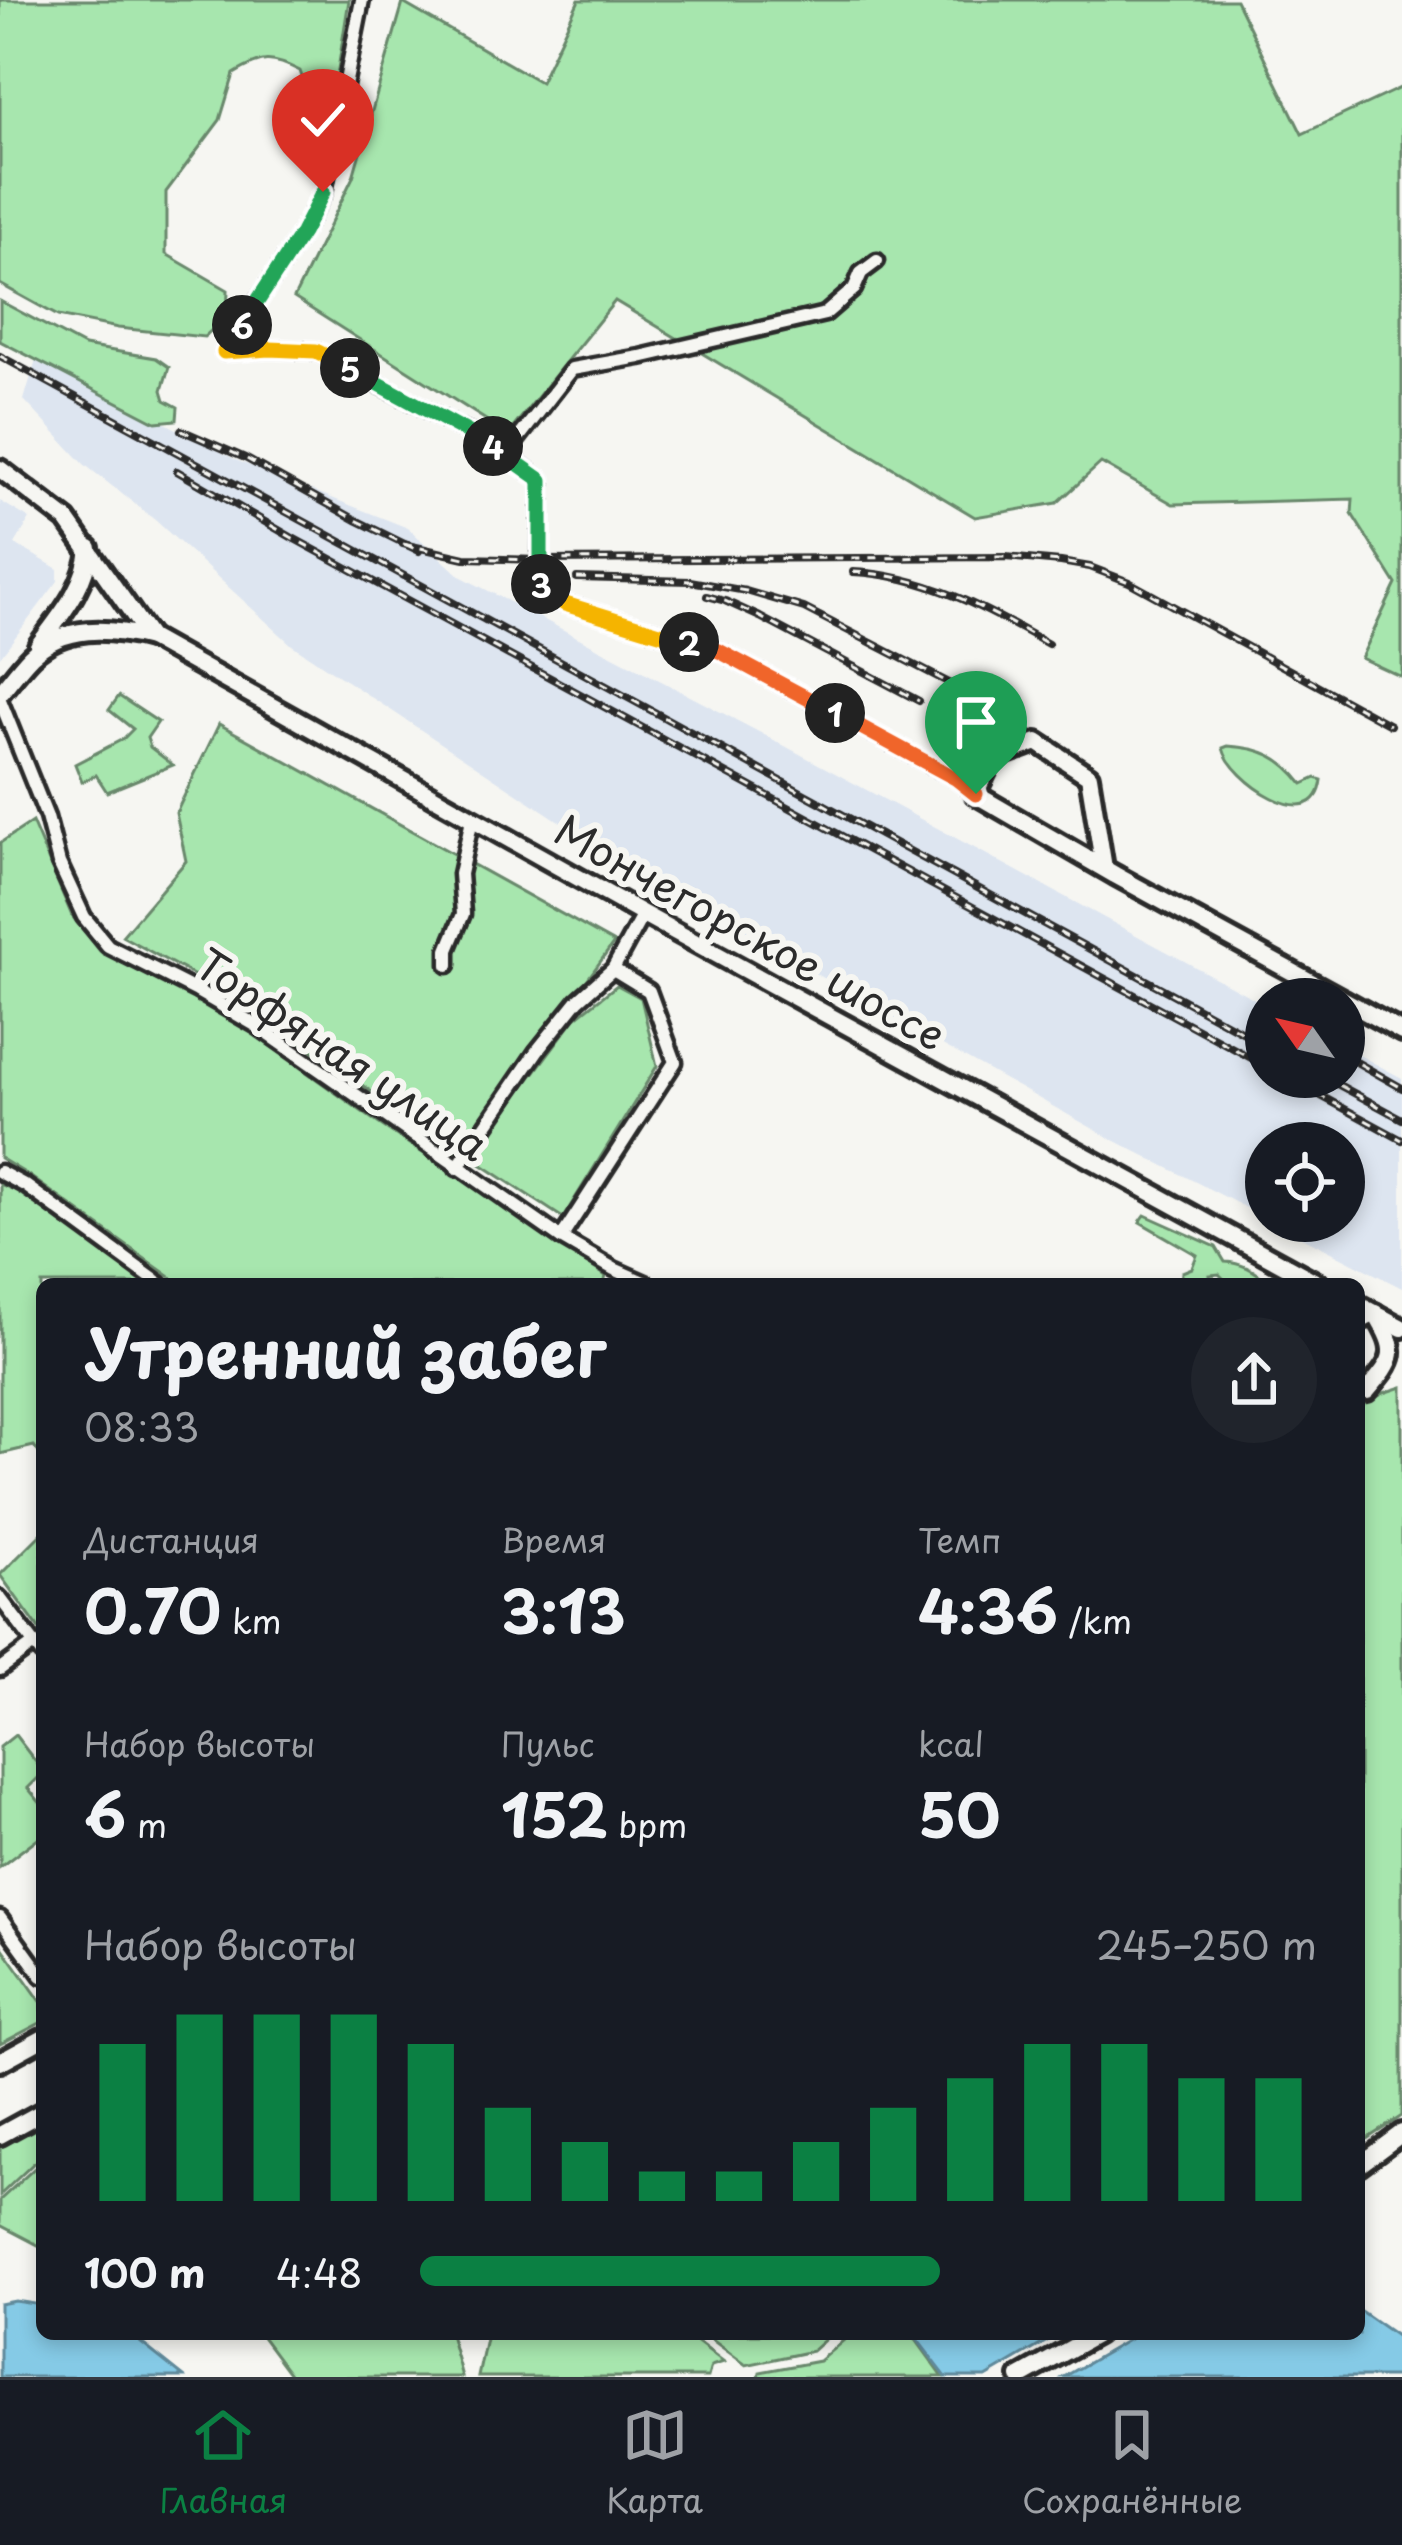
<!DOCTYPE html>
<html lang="ru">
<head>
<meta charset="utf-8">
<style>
  :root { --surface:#171b24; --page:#20242c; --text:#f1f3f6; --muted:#9ea1a6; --line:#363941; --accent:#0b8043 }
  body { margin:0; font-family:"Playpen Sans",sans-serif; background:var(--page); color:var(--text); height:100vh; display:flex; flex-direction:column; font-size:45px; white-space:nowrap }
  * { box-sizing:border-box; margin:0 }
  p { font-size:39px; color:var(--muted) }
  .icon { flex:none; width:66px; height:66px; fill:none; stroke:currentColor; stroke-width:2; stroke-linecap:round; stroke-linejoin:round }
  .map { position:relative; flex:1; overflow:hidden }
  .sheet { position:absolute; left:36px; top:1278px; width:1329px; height:1062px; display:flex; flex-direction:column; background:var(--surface); border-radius:18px; box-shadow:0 6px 18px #0003 }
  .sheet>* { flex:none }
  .needle { width:78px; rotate:304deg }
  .fabs { position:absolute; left:1245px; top:978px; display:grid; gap:24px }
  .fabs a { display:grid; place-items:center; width:120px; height:120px; border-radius:50%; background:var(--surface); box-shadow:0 6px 18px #0003; font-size:60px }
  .pin { position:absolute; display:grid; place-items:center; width:102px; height:102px; color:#fff; margin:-123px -51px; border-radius:50% 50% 50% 0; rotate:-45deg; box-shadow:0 0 12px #0007 }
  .pin .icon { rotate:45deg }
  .km { position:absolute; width:60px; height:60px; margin:-30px; border-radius:50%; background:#222; color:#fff; font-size:33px; line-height:60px; text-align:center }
  .round { display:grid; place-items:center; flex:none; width:126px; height:126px; border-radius:63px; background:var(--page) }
  .head { display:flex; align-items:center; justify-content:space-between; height:204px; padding:0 48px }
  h1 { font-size:66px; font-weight:700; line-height:90px }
  .stats { display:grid; grid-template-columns:repeat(3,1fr); gap:18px; height:204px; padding:12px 48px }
  .stats div { display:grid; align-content:center }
  .stats b { font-size:60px; font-weight:700 }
  .stats small { font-size:33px; font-weight:400 }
  .stats p { font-size:33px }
  .chart { height:336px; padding:24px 48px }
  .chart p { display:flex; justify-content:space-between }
  .chart svg { width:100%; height:216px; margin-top:12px; stroke:var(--accent); stroke-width:6 }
  ul { padding:0 48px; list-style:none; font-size:39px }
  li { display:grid; grid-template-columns:192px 144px 1fr; align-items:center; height:90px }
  li i { height:30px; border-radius:15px; background:var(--accent) }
  .tab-bar { display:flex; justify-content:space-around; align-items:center; height:168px; border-top:3px solid var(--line); background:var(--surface); font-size:33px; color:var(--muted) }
  .tab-bar a { display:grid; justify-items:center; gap:6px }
  .tab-bar .selected { color:var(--accent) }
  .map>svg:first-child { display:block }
  .built { fill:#dde5f0 }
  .green { fill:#a7e6ae; stroke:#69886c; stroke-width:3 }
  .water { fill:#85cae6; stroke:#618a9b; stroke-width:3 }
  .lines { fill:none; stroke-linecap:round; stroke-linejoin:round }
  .street-casing { stroke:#2b2b2b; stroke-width:21 }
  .secondary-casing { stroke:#2b2b2b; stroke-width:26 }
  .street { stroke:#f6f6f2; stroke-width:12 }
  .secondary { stroke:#f6f6f2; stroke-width:16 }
  .rail-casing { stroke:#2b2b2b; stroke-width:8 }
  .rail { stroke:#f6f6f2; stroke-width:3; stroke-dasharray:9; stroke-linecap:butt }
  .split-1-casing { stroke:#fff; stroke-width:24 }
  .split-2-casing { stroke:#fff; stroke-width:24 }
  .split-3-casing { stroke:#fff; stroke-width:24 }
  .split-4-casing { stroke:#fff; stroke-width:24 }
  .split-5-casing { stroke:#fff; stroke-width:24 }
  .split-6-casing { stroke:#fff; stroke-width:24 }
  .split-7-casing { stroke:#fff; stroke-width:24 }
  .split-1 { stroke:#f0652b; stroke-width:15 }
  .split-2 { stroke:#f0652b; stroke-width:15 }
  .split-3 { stroke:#f5b400; stroke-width:15 }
  .split-4 { stroke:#22a559; stroke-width:15 }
  .split-5 { stroke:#22a559; stroke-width:15 }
  .split-6 { stroke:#f5b400; stroke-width:15 }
  .split-7 { stroke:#22a559; stroke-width:15 }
  .labels { text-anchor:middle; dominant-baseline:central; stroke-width:12; stroke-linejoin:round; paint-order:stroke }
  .street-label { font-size:42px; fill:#2b2b2b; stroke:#f6f6f2 }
</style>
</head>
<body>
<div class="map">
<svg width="1402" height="2377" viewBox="0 0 1402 2377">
  <rect width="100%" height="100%" fill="#f6f6f2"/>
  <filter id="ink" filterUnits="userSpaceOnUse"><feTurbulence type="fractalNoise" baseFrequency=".00833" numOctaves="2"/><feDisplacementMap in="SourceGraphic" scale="24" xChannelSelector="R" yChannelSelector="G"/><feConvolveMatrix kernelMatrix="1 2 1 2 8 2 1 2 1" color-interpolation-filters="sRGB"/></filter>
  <g filter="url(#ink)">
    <g class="built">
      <path d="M37,356L238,461L408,528L460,576L757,731L1266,1005V1077H1344V1047L1402,1078V1288L1271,1221H1344V1143H1266V1218L1108,1137L833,984L600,848L292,645L155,520L84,464L24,400Z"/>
      <path d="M0,501L30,519L15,544L58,569V581L0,657Z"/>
    </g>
    <g class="green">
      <path d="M0,0H349L330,120L319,127L300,71C271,56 262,57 234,74L220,120L166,192V254L228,290L227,316L204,337L118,328L58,316L0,284Z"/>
      <path d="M579,0H1236L1302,134L1402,87V673L1400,676L1361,658L1396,584L1352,514L1353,499L1173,504L1101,463L1057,503L975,517L615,301L508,434L294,298L353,177L403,3L540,82Z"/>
      <path d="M0,301L84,346L156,358L169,367L162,390L165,400L178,407L177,420L156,422L0,341Z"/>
      <path d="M119,696L158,722L147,738L150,747L173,765L107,792L96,775L82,782L75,764L123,739L133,729L109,710Z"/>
      <path d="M219,724L614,943L460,1154L248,1005L122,936L186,861L176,813Z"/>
      <path d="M1228,746C1263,748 1282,757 1303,784L1316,778L1322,780C1315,839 1230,779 1223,748Z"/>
      <path d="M32,822L72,916L100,951L185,990L252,1033L378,1123L606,1276L604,1284H180L28,1175L0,1158V843Z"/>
      <path d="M617,985L641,998L657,1066L563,1218L473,1159L514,1099L575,1018Z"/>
      <path d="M0,1184L15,1190L152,1284H42V1457L34,1446L0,1454Z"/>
      <path d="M1145,1215L1216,1247L1225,1262C1242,1263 1254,1269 1266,1281L1265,1284H1229L1219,1274L1210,1275L1211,1284H1181L1182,1272L1192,1268L1197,1255L1140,1222Z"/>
      <path d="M1402,1387V2116L1359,2144V1407L1384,1393Z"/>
      <path d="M42,1533V1633L0,1575Z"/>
      <path d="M15,1735L42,1770V1774L28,1788L42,1805V1835L0,1867V1747Z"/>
      <path d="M0,1944L42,2003V2022L0,2044Z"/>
      <path d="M42,2123V2247L0,2225V2200L40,2163L36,2161L0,2195V2145Z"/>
      <path d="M260,2334H450L462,2377H292Z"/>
      <path d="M487,2334H687L724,2362L711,2366L708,2377H478Z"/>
      <path d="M704,2334H831L812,2351L746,2365Z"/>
      <path d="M851,2334H912L943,2377H759L760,2372L819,2361Z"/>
    </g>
    <g class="water">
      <path d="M15,2301L42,2305V2334H130L184,2377H0V2304Z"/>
      <path d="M1359,2310L1402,2340V2377H1064L1138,2334H1359Z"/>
      <path d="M913,2334H1059L986,2377H946Z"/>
    </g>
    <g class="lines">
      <g class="street-casing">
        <g id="street">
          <path d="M224,352L270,349L316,351L481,439L506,454L541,480L540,578C541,593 553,597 565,604L719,651L957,779L975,794"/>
          <path d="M224,352L302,233L324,192L362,0"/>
          <path d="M506,454L572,369L640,357L825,314L854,289L861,273L877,261"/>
          <path d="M0,700L47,817L59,863L84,917L108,946L197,991L257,1026L561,1238L614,1269L648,1284"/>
          <path d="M448,965V950L463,914L460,874L472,819"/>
          <path d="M457,1168L537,1051L578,1000L613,969L643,914"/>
          <path d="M0,1172L26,1186L160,1284"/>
          <path d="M561,1238L675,1062L649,991L613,969"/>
          <path d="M0,1598L42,1654"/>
          <path d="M0,1669L34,1644"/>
          <path d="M0,1918L42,1976"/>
        </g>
      </g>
      <g class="secondary-casing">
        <g id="secondary">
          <path d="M0,469L67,520L150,638"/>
          <path d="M38,646C60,616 86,587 89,548"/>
          <path d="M0,693C10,681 20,667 31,656C65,624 109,628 150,638L643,914L1319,1284"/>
          <path d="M1104,868L1089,776L1037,742L993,758L975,794L1115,875L1342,999"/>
          <path d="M1344,1000L1402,1032"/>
          <path d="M1359,1305L1402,1328"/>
          <path d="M1359,1321L1375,1313C1399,1353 1396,1357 1367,1391"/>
          <path d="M0,2062L42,2039"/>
          <path d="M0,2135L42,2112"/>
          <path d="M1359,2165L1402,2133"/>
          <path d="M1020,2377L1097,2334"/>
        </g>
      </g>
      <use href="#street" class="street"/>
      <use href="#secondary" class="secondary"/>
      <g class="rail-casing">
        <g id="rail">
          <path d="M0,356L1266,1045"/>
          <path d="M181,430L245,458L358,521L419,551"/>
          <path d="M177,471L291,537L1266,1066"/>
          <path d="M403,544L465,558L540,560L1005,557L1061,562L1090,567L1129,582L1390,725"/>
          <path d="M853,572C925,575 987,609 1048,644"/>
          <path d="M577,578L690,581L746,591L804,608L959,688"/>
          <path d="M707,596L725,601L760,617L919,701"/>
          <path d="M1344,1055L1402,1088"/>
          <path d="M1286,1077L1402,1140"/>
          <path d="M1324,1077L1402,1119"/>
        </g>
      </g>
      <use href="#rail" class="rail"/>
    </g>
  </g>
  <g class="lines" filter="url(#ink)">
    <g class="split-1-casing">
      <path id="split-1" d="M835,713L957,779L976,794"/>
    </g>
    <g class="split-2-casing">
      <path id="split-2" d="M689,642L719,651L835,713"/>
    </g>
    <g class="split-3-casing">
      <path id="split-3" d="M541,584L547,593L565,604L689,642"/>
    </g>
    <g class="split-4-casing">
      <path id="split-4" d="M493,446L541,480V584"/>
    </g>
    <g class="split-5-casing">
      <path id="split-5" d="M350,368L493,446"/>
    </g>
    <g class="split-6-casing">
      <path id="split-6" d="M242,325L224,352L270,349L316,351L350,368"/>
    </g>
    <g class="split-7-casing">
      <path id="split-7" d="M242,325L302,233L323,192"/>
    </g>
    <use href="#split-1" class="split-1"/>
    <use href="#split-2" class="split-2"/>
    <use href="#split-3" class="split-3"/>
    <use href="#split-4" class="split-4"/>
    <use href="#split-5" class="split-5"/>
    <use href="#split-6" class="split-6"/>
    <use href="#split-7" class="split-7"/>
  </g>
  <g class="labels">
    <g class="street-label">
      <text transform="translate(751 931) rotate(29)">Мончегорское шоссе</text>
      <text transform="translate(343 1053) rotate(34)">Торфяная улица</text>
    </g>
  </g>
</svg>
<div class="fabs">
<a><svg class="needle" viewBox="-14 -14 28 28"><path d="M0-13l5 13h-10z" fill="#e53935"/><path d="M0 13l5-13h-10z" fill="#9ea1a6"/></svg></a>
<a><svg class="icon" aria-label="locate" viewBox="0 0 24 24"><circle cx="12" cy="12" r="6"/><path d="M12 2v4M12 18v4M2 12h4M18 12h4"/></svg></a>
</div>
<div class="pin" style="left:976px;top:794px;background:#1e9e55"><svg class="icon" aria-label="arrive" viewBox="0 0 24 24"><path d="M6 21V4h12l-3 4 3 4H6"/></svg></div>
<div class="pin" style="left:323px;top:192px;background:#d93025"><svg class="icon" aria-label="check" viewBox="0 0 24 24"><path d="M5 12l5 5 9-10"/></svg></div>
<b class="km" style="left:835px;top:713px">1</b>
<b class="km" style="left:689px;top:642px">2</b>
<b class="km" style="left:541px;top:584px">3</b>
<b class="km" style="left:493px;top:446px">4</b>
<b class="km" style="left:350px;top:368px">5</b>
<b class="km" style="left:242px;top:325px">6</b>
<section class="sheet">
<div class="head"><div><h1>Утренний забег</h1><p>08:33</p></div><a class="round"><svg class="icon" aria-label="share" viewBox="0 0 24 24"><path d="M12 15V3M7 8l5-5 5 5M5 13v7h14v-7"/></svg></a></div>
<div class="stats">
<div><p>Дистанция</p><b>0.70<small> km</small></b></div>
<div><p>Время</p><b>3:13</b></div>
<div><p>Темп</p><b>4:36<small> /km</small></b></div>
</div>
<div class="stats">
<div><p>Набор высоты</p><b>6<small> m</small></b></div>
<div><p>Пульс</p><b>152<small> bpm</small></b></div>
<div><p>kcal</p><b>50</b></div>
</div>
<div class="chart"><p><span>Набор высоты</span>245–250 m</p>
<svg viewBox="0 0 160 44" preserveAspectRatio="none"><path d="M5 44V12M15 44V6M25 44V6M35 44V6M45 44V12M55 44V25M65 44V32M75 44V38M85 44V38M95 44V32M105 44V25M115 44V19M125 44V12M135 44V12M145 44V19M155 44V19"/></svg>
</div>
<ul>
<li><b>100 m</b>4:48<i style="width:58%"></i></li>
</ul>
</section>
</div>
<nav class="tab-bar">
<a class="selected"><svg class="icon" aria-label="home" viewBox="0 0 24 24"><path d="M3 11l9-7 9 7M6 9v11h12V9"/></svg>Главная</a>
<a><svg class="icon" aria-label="map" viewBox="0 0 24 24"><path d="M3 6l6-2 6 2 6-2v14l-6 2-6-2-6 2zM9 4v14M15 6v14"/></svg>Карта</a>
<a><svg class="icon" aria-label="saved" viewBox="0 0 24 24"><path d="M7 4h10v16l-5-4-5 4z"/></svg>Сохранённые</a>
</nav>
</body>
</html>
